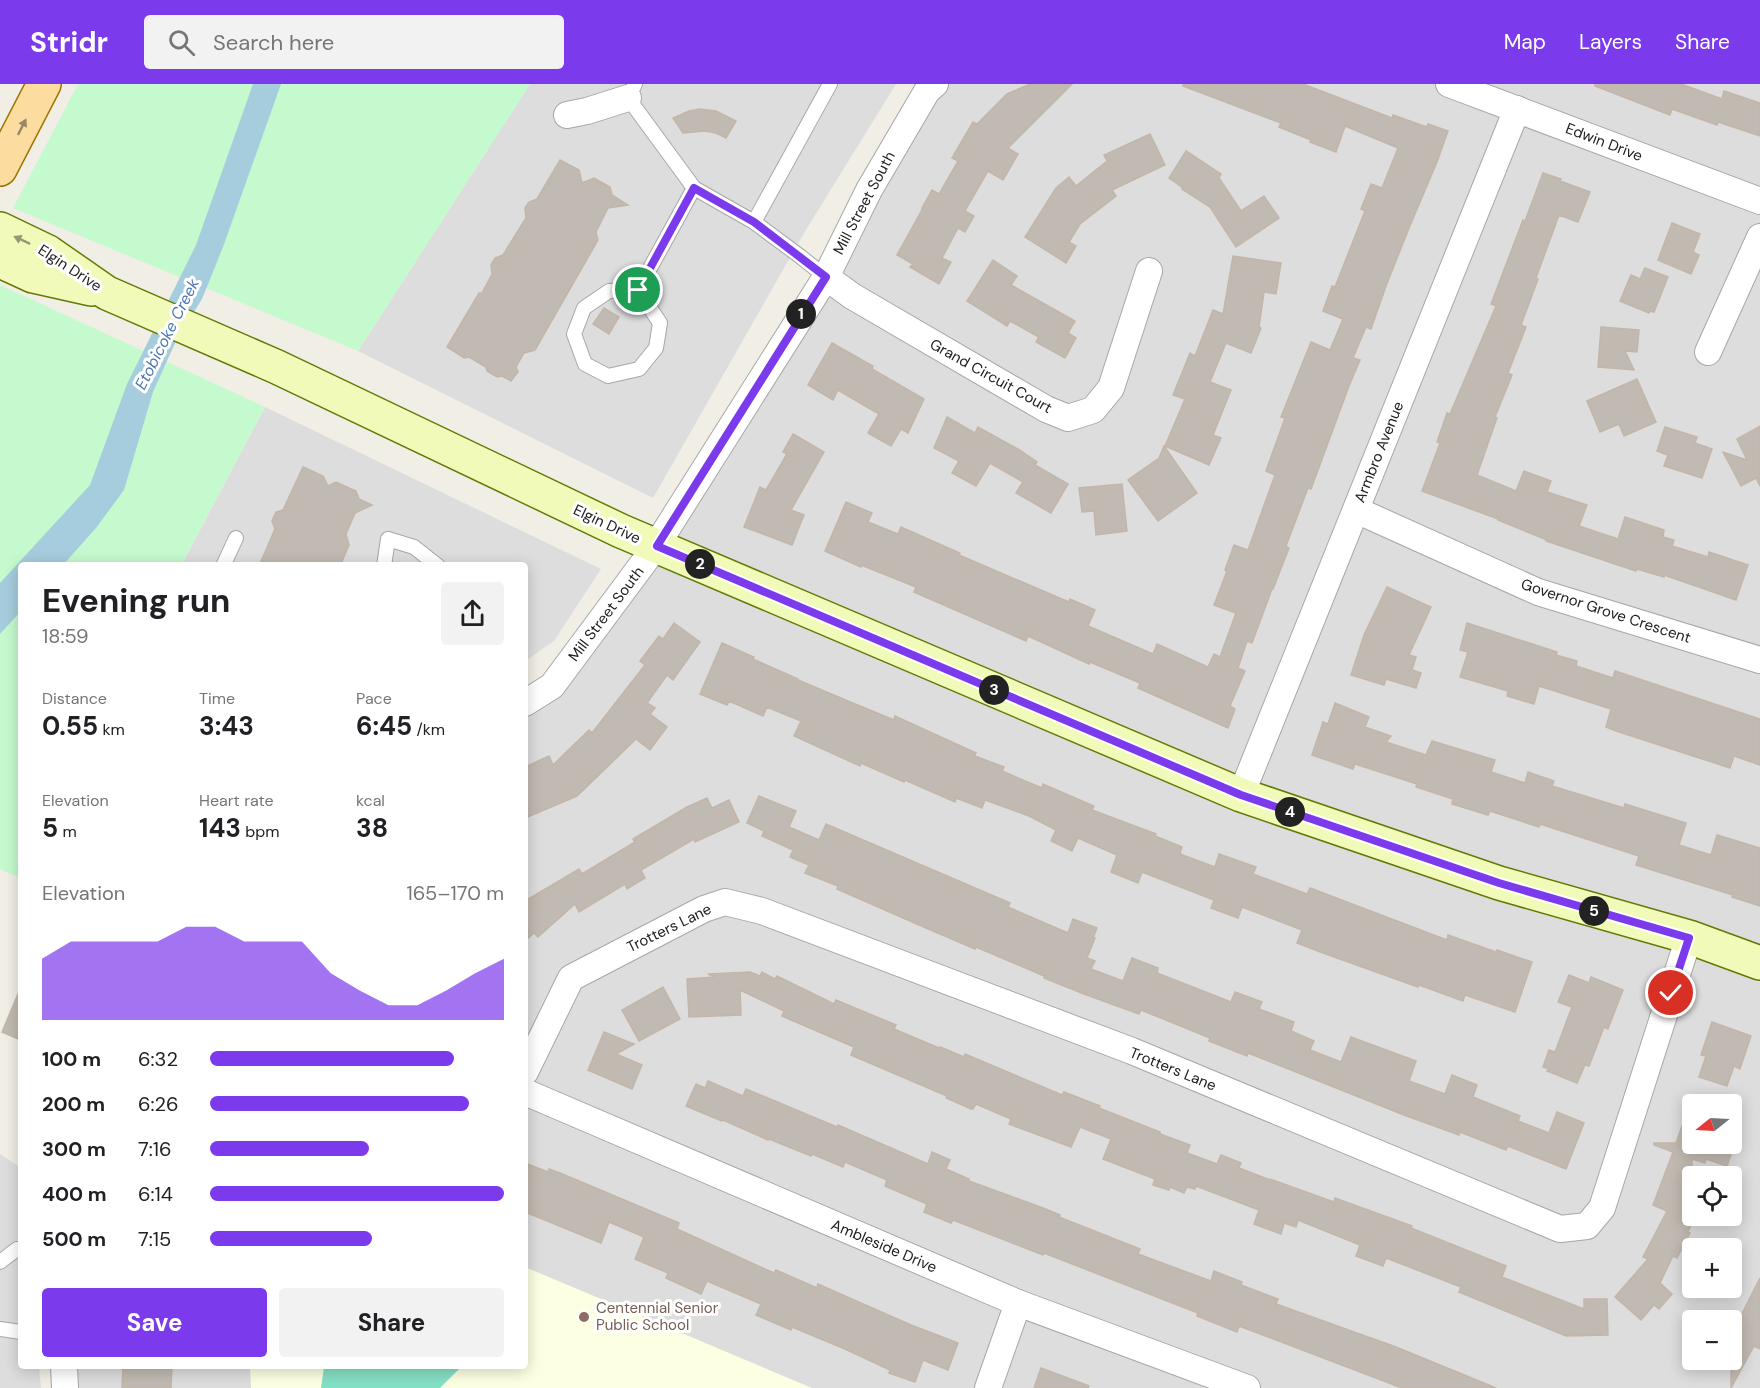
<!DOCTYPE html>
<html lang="en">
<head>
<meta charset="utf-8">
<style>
  :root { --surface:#fff; --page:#f2f2f2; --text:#202124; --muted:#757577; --accent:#7c3aed }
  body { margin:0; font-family:"DM Sans",sans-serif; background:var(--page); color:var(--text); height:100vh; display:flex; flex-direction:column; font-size:22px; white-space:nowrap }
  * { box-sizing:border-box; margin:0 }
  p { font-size:20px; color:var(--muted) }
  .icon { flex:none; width:33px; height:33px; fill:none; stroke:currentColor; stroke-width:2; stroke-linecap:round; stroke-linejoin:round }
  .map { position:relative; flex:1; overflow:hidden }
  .sheet { position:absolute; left:18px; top:478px; width:510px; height:807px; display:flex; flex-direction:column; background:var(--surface); border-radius:6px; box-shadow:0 3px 15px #0003 }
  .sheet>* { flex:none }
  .needle { width:39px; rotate:252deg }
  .fabs { position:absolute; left:1682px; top:1010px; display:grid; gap:12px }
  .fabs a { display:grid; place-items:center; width:60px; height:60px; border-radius:6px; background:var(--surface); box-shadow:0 3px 15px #0003; font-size:30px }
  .pin { position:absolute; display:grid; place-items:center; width:51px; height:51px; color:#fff; margin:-26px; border:3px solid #fff; border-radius:50%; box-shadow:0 2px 6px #0007 }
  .km { position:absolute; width:30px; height:30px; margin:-15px; border-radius:50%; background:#222; color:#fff; font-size:16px; line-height:30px; text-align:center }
  .round { display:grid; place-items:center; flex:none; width:63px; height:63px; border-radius:6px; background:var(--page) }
  .summary { display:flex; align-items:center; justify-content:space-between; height:102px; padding:0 24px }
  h1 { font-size:33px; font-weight:700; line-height:45px }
  .stats { display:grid; grid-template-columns:repeat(3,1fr); gap:9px; height:102px; padding:6px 24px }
  .stats div { display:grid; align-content:center }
  .stats b { font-size:26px; font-weight:700 }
  .stats small { font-size:16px; font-weight:400 }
  .stats p { font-size:16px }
  .chart { height:168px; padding:12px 24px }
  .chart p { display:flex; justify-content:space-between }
  .chart svg { width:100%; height:108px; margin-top:6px; fill:var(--accent); opacity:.7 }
  .primary-button { display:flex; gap:12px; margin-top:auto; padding:12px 24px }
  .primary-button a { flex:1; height:69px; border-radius:6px; background:var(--accent); color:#fff; font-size:24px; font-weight:700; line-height:69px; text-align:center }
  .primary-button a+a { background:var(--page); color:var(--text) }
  ul { padding:0 24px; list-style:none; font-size:20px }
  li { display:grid; grid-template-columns:96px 72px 1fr; align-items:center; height:45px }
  li i { height:15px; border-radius:8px; background:var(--accent) }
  header { display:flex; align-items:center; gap:36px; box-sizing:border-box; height:84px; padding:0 30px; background:var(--accent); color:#fff }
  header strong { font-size:28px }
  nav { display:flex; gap:33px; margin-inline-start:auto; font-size:21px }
  .search { width:420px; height:54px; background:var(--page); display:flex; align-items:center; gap:15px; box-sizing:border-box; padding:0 21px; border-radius:6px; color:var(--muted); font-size:22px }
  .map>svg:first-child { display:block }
  .residential { fill:#dedddd; fill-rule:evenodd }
  .education { fill:#fcffe1 }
  .park { fill:#c4facd }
  .pitch { fill:#84e0c4 }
  .water { fill:#a6cdde }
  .building { fill:#c1bab2; stroke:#c3b6a8; stroke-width:1.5 }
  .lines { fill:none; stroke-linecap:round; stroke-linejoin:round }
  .lane-casing { stroke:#a7a7a7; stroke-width:16 }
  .street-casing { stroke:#a7a7a7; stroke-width:28 }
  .secondary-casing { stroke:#637a04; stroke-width:36 }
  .primary-casing { stroke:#9c7500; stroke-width:36 }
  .lane { stroke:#fff; stroke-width:14 }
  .street { stroke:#fff; stroke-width:26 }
  .secondary { stroke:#f2faba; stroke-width:33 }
  .primary { stroke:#fddc9f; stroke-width:33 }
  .oneway { fill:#9a8766 }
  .oneway2 { fill:#949875 }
  .route-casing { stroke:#fff; stroke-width:12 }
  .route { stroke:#7c3aed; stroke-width:8 }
  .education-dot { fill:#8d6e63; stroke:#fff; stroke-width:2 }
  .labels { text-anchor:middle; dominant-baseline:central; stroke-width:6; stroke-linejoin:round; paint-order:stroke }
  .street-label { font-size:15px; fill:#202020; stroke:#fff }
  .education-label { font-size:15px; fill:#785e54; stroke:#fff; text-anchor:start }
  .water-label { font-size:16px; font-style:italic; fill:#4a75b2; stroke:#fff }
</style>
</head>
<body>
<header>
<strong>Stridr</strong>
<div class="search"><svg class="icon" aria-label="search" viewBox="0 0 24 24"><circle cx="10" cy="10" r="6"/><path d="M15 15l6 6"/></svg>Search here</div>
<nav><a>Map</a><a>Layers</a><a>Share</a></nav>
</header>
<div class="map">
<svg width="1760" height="1304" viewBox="0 0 1760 1304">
  <rect width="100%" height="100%" fill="#f1eee6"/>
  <g class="residential">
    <path d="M530,0H896L804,149L653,414L358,267Z"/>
    <path d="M935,0H1760V1304H65L64,1283L525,1282V619L552,602ZM1692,1020H1731V1059H1692ZM1692,1092H1731V1131H1692ZM1692,1164H1731V1203H1692ZM1692,1236H1731V1275H1692Z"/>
    <path d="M265,323L601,485L554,557L525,577V482H181Z"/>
    <path d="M0,1070L21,1084V1282L39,1283L41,1304H0Z"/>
  </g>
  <path class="education" d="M525,1183L812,1304H251L250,1283L525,1282Z"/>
  <g class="park">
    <path d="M78,0H530L358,267L13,124Z"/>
    <path d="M0,201L265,323L181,481L21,482V794L0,785Z"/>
  </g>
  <path class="pitch" d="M324,1283V1282L461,1283L440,1304H321Z"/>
  <path class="water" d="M253,0H281L223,163L202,215L176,257L153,308L124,406L96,444L63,481L21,482V527L0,550V499L90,401L127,300L196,161Z"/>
  <g class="building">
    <path d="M1030,0H1072L1008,64L1018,70L1003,96L988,87L965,127L974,132L965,148L958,144L942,174L951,178L939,200L910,183L913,180L897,171L923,124H922L932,106L939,110L958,77L952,74L973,38L977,40L1007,10Z"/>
    <path d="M1183,0H1303L1392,34L1393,31L1427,43L1428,40L1448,47L1437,78L1409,144L1386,202L1371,245L1366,243L1353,274L1360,276L1349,302L1311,405L1308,404L1286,462L1289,464L1273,505H1272L1252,559L1247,557L1238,584L1245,587L1230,622L1235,625L1228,644L1138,604L1140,599L1090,578L1089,580L1028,552L1026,557L914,508L916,503L861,481V483L825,467L846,418L872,429L868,438L898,450L901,443L960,469L959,471L1069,518L1070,515L1095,526L1088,542L1153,570L1157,560L1208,583L1214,570L1220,573L1236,529L1214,521L1227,487L1225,486L1234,461L1248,466L1275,391L1266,387L1285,334L1281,333L1311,258L1330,266L1343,235L1323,227L1332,202L1335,203L1365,127L1361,125L1371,100L1382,104L1398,64L1345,42L1336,68L1310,58L1311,56L1279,43L1281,39L1183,2Z"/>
    <path d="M1595,0H1681L1722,15L1724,7L1760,19V52L1718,38L1717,41L1672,25L1670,31L1595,2Z"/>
    <path d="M700,25L716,27L736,37L726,54L716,49L705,47L683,49L673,34L689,27Z"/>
    <path d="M1150,50L1165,81L1112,106L1116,112L1080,140L1069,158L1076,162L1066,179L1025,153L1056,104L1069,93L1076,102L1107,77L1104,71Z"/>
    <path d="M1186,67L1221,90L1219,94L1241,127L1264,112L1279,134L1236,163L1210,123L1182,105L1183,104L1169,94Z"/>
    <path d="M560,76L579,86L582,99L594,94L610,103L612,111L628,121L608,124L596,148L598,156L535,266L524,269L516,283L518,288L511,297L502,292L497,293L487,287L486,283L469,273L464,274L447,263L479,209H482L492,190L491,181L495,174L503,171L526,134L525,124L529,118L537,115Z"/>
    <path d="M1543,89L1561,95L1560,97L1590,108L1578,138L1559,131L1536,194L1538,195L1521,241L1526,243L1508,289L1512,291L1495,333L1497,334L1477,391L1516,407L1524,387L1551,397L1547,408L1587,421L1579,442L1618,455L1625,433L1664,446L1663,453L1674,456L1672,462L1708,473L1709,468L1748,481L1736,516L1664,491V493L1637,485L1636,487L1546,457L1547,456L1498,436V435L1422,407L1440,359L1437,358L1447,329L1450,330L1496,222L1491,220L1523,136L1525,137Z"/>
    <path d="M1672,139L1700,150L1693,168L1699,171L1691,190L1658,176Z"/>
    <path d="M1233,172L1281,179L1276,210L1264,208L1259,243L1261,244L1251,269L1226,259L1210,298L1231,306L1213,351L1221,354L1209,381L1165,362L1185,315L1173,311L1190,269L1195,272L1213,226L1223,230Z"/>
    <path d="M993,176L1017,192L1011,201L1075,237L1068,249L1076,254L1065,274L1036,258L1039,253L1010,237L1007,242L967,217Z"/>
    <path d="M1645,184L1668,193L1654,228L1650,227L1649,229L1620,217L1631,191L1640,195Z"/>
    <path d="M604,224L619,233L609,250L593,240Z"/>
    <path d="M1601,243L1639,246L1637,268L1625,267L1634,286L1598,283Z"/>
    <path d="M832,259L873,282L872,285L924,315L908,349L901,345L891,362L868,349L879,330L838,306L833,316L808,301Z"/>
    <path d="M1637,295L1656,338L1624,352L1619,340L1600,348L1587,317Z"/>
    <path d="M947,333L975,349L978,343L1018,365L1037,378L1035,381L1068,400L1051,429L1016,409L1023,398L990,379L976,402L952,389L959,377L934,364Z"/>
    <path d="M1760,342V402L1756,394L1741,402L1723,368L1747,376L1737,355Z"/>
    <path d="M1665,343L1697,353L1695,359L1712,365L1702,394L1664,382L1668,371L1657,367Z"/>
    <path d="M793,350L824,368L791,426L804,431L792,461L744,443L760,403L766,406L787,370L783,368Z"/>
    <path d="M1164,362L1197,409L1158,437L1128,396L1159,374Z"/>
    <path d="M303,383L323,392L328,402L336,398L356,407L359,415L372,421L355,429L346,450L349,461L340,482H259L275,445L272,437L276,428L283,426Z"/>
    <path d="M1122,400L1127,447L1096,451L1094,427L1082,428L1079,404Z"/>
    <path d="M1387,503L1431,523L1409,571L1416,573L1412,586L1421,589L1416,604L1386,595L1384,601L1351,591L1364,551Z"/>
    <path d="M674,539L700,558L673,596L667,591L647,619L655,624L650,630L667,643L650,666L636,655L577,712L525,734V683L549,672L553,681L589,646L592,649L645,581L640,577L659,552L663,555Z"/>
    <path d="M1467,539L1557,568L1556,571L1577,577L1576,582L1613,594L1615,587L1760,635V681L1734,672L1730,684L1616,647L1606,643L1611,625L1539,602L1534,620L1507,612L1508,607L1460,593L1468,568L1460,566Z"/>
    <path d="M722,559L754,573L753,575L798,595V596L848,617L894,636L895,632L976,669L975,672L1004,683L1002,687L1042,704L1043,700L1094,722L1092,726L1156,750L1155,752L1182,763L1180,770L1215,783L1219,770L1256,783L1253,790L1307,810L1310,804L1447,856L1448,851L1496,868L1497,866L1532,878L1515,928L1465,911L1463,917L1419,901L1418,903L1323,869L1297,859L1302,846L1242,823L1238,834L1211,824L1214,816L1142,788L1138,799L1111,788L1117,771L1078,754L1072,767L1051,757L1056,746L1029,732L985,716L982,724L956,714L955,718L905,696L904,698L861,679L860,682L794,652L801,637L767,623L763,632L729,617L727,621L700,610Z"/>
    <path d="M1335,619L1369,633L1365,643L1391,652L1386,658L1426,671L1432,657L1495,676L1491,688L1525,699L1528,688L1554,697L1552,702L1624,724L1625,720L1686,739L1679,761L1711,771L1717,751L1760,764V822L1732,813L1733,811L1636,781L1639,772L1540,740L1539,743L1490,727L1488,731L1452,720L1453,715L1416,703L1417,700L1355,680L1353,685L1312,671L1323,638L1328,640Z"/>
    <path d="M759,712L796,727L789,743L819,756L826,740L1010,819L1008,823L1068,849L1073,835L1097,844L1093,854H1095L1087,874L1095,877L1091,885L1123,897L1132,874L1158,884L1157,889L1231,918L1235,908L1262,918L1259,925L1294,938L1291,947L1314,957L1310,966L1341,978L1351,953L1416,977L1409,997L1445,1010L1452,991L1477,1001L1473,1013L1520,1032L1518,1037L1549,1049L1557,1028L1584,1039L1566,1085L1508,1062L1506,1066L1460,1048L1459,1051L1404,1031L1248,969L1247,972L1209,957L1210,954L1141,926L1139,930L1084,910L1044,894V892L976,863L975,865L926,844L837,805L838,802L805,789L809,781L790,773L793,766L762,752L764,747L747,739Z"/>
    <path d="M707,714L712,724L729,716L739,738L695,758L694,755L641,786L645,794L627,805L625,800L579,828L575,820L538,853L534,849L525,857V817L579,785L582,790L635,758L633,755L687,723Z"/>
    <path d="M750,888L760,892L762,888L775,895L777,892L834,920L836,916L896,941L894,945L939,964L940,963L964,973L965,970L1062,1011L1064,1008L1100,1022L1099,1024L1160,1048V1050L1190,1061L1187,1069L1217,1080L1221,1071L1241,1079L1239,1084L1270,1096V1095L1334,1118L1335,1114L1412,1142L1411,1144L1506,1182L1502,1193L1584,1225V1215H1607L1608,1251L1566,1252L1459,1208L1461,1203L1386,1174L1383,1182L1356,1172L1360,1161L1298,1136L1296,1143L1284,1139L1281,1150L1254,1140L1259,1126L1196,1102L1195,1105L1187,1103L1184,1109L1170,1103L1169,1106L1153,1101L1155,1095L1103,1075L1111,1055L1080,1043L1071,1063L1009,1040L1011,1035L976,1020L973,1025H971L946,1014L947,1012L851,971L854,963L782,932L784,927L740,906L741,931L689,933L687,895L715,893L708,890Z"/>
    <path d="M1569,891L1589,899L1591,893L1623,906L1608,945L1604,943L1589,982L1585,981L1577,999L1547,987L1549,985L1543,983L1549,966L1555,968L1572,923L1558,918Z"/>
    <path d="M21,903V956L2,948Z"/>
    <path d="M663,903L680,935L639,957L622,926Z"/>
    <path d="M1712,938L1751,952L1740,985L1734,982L1727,1002L1699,993L1706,972L1701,971Z"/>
    <path d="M604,948L634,960L616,970L642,981L632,1005L588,986Z"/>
    <path d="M708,997L743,1012L746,1005L837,1043L838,1041L928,1080L932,1068L950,1076L946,1085L969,1095V1097L1043,1124L1060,1131L1059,1133L1140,1165L1138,1170L1211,1197L1214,1187L1242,1198L1241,1201L1278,1215L1276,1220L1396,1263L1496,1304H1402L1239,1242L1237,1248L1197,1232L1198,1229L1044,1169L1043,1171L953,1136L951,1139L924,1128L927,1120L885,1102L887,1096L845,1078L843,1083L812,1070L811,1072L769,1055L768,1056L723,1036L722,1037L686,1022L696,1000L705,1004Z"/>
    <path d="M1690,1020H1692V1059H1735L1727,1082L1706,1075L1705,1079L1692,1075V1138L1688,1148L1690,1149L1677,1174L1673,1172L1660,1199L1672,1210L1659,1225L1654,1221L1641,1236L1615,1213L1648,1175L1643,1173L1667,1127L1653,1121L1673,1068L1654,1061V1059H1676Z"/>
    <path d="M525,1079L548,1088L549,1085L560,1089L679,1139L677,1145L774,1189L776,1186L817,1204L818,1200L911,1241L958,1259L948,1286L923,1276L915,1298L889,1289L890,1286L845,1265L792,1243L791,1246L756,1231L761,1220L707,1197L701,1210L666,1194L668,1189L635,1175L644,1153L609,1138L601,1159L525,1128Z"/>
    <path d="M1760,1194V1265L1754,1262L1731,1304V1251Z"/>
    <path d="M123,1282H172L171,1304H122Z"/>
    <path d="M1041,1284L1089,1302L1088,1304H1034Z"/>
  </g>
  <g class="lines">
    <g class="lane-casing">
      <g id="lane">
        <path d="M635,0L628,14L694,104L754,138L801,173L826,193"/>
        <path d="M754,138L830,0"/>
        <path d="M638,206L660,239L656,264L639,285L608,292L585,280L574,250L584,224L609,207L638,206L694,104"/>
        <path d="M223,482L236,454"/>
        <path d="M384,482L388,455L414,463L438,482"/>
        <path d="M0,1178L17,1165H21"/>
        <path d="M0,1245L21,1248"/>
      </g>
    </g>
    <g class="street-casing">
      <g id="street">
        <path d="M1449,0L1760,117"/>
        <path d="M567,31L587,27L628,14"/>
        <path d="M826,193L852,212L1046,325L1068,334L1093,326L1111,304L1149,187"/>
        <path d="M1708,268L1760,153"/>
        <path d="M1356,426L1538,508L1760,576"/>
        <path d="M525,619L552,602L656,462L826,193L869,106L927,7L935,0"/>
        <path d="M1241,711L1517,25"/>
        <path d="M525,988L571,894L704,825L725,818L762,827L1132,967L1560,1145L1587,1142L1602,1124L1689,853"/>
        <path d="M525,1008L1018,1219L1247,1304"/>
        <path d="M64,1282L65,1304"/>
        <path d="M988,1304L1018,1219"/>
      </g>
    </g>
    <g class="secondary-casing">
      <g id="secondary">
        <path d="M0,145L48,168L107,209L277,283L621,447L1241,711L1499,799L1689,853L1760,879"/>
        <path d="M0,177L33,192L91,205"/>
      </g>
    </g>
    <g class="primary-casing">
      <path id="primary" d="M0,85L44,0"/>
    </g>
    <use href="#lane" class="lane"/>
    <use href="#street" class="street"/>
    <use href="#secondary" class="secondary"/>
    <use href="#primary" class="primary"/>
  </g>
  <defs><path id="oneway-solid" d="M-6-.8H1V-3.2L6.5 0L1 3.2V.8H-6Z" transform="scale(1.5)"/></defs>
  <use class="oneway" href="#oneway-solid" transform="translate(22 43) rotate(-63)"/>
  <use class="oneway2" href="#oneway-solid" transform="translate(22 156) rotate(-155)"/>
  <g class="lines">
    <g class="route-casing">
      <path id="route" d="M638,206L694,104L754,138L826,193L657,462L1241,711L1499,799L1689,854L1671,909"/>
    </g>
    <use href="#route" class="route"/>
  </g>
  <circle class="education-dot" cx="584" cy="1233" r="6"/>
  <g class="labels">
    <g class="street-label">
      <text transform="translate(1604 58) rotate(21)">Edwin Drive</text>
      <text transform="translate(864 119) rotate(-62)">Mill Street South</text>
      <text transform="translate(70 184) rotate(33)">Elgin Drive</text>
      <text transform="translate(991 292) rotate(29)">Grand Circuit Court</text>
      <text transform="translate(1379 368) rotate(-68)">Armbro Avenue</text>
      <text transform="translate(607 440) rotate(25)">Elgin Drive</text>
      <text transform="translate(1606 527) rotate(18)">Governor Grove Crescent</text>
      <text transform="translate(606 530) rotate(-53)">Mill Street South</text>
      <text transform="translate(669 844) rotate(-26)">Trotters Lane</text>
      <text transform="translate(1173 985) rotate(22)">Trotters Lane</text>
      <text transform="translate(884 1162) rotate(23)">Ambleside Drive</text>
    </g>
    <g class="education-label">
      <text x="596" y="1224">Centennial Senior<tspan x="596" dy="17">Public School</tspan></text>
    </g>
    <g class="water-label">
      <text transform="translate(167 250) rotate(-63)">Etobicoke Creek</text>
    </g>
  </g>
</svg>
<div class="fabs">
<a><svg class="needle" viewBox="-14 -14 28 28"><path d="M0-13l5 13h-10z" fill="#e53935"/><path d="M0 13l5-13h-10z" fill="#757577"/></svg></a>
<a><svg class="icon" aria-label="locate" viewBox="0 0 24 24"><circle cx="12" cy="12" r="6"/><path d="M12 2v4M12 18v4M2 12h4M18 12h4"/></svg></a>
<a>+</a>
<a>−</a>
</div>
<div class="pin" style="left:638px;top:206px;background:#1e9e55"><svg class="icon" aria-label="arrive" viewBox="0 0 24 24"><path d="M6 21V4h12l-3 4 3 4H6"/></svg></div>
<div class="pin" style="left:1671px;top:909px;background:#d93025"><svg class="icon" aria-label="check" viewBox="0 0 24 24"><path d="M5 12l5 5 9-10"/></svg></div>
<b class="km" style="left:801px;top:230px">1</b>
<b class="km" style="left:700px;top:480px">2</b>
<b class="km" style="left:994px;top:606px">3</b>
<b class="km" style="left:1290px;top:728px">4</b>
<b class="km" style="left:1594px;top:827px">5</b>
<section class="sheet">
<div class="summary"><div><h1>Evening run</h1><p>18:59</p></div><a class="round"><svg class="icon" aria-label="share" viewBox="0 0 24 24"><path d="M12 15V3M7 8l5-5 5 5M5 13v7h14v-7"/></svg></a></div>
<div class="stats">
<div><p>Distance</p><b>0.55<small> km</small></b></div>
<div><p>Time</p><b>3:43</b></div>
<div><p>Pace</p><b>6:45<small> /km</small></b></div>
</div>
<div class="stats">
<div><p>Elevation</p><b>5<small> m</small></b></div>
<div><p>Heart rate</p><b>143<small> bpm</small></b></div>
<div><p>kcal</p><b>38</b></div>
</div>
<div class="chart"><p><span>Elevation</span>165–170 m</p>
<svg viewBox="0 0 160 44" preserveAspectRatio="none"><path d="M0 44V19L10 12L20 12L30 12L40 12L50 6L60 6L70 12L80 12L90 12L100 25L110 32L120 38L130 38L140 32L150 25L160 19V44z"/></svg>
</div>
<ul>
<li><b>100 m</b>6:32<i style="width:83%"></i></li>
<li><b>200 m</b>6:26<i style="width:88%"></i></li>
<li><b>300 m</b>7:16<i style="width:54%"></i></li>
<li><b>400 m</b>6:14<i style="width:100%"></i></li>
<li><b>500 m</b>7:15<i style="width:55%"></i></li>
</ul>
<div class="primary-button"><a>Save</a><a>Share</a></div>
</section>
</div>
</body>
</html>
